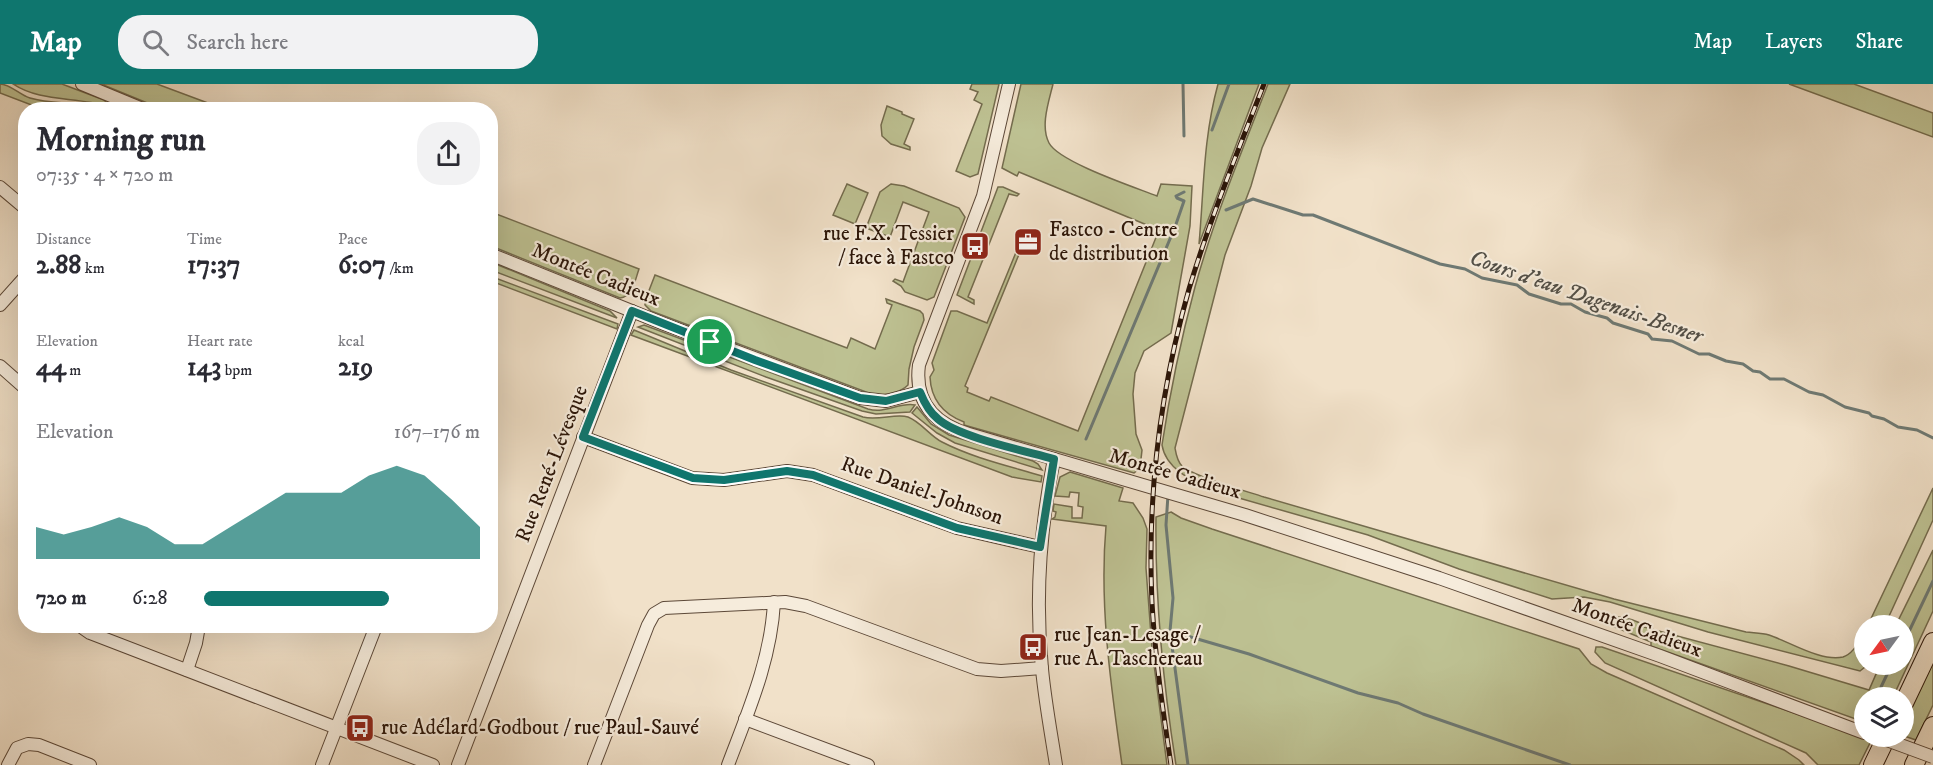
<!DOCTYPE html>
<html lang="en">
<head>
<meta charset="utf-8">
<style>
  :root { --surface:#fff; --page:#f2f2f3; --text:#2b2b33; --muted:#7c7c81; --accent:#0f766e }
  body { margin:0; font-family:"IM FELL DW Pica",serif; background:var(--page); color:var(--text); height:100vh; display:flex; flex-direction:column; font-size:22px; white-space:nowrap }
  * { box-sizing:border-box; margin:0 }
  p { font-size:20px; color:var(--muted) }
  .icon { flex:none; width:33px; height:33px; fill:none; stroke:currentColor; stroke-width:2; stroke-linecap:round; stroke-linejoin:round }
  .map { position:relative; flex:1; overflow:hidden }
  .drawer { position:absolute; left:18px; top:18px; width:480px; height:531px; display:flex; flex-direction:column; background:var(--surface); border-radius:24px; box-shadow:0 6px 24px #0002 }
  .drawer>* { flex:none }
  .needle { width:39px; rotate:237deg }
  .buttons { position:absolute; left:1854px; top:531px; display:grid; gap:12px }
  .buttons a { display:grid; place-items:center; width:60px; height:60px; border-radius:50%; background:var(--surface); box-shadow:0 6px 24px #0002; font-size:30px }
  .pin { position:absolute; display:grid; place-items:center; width:51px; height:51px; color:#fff; margin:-26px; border:3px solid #fff; border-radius:50%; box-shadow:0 2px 6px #0007 }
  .round { display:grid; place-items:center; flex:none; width:63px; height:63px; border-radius:24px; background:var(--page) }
  .overview { display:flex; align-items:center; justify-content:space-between; height:102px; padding:0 18px }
  h1 { font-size:33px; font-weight:700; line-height:45px }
  .stats { display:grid; grid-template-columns:repeat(3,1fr); gap:9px; height:102px; padding:6px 18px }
  .stats div { display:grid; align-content:center }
  .stats b { font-size:26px; font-weight:700 }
  .stats small { font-size:16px; font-weight:400 }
  .stats p { font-size:16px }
  .chart { height:168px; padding:12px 18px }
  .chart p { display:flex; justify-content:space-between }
  .chart svg { width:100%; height:108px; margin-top:6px; fill:var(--accent); opacity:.7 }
  ul { padding:0 18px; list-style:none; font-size:20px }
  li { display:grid; grid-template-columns:96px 72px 1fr; align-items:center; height:45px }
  li i { height:15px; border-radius:8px; background:var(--accent) }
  header { display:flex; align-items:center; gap:36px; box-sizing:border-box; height:84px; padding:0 30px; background:var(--accent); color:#fff }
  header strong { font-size:28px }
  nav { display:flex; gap:33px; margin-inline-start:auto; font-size:21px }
  .search { width:420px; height:54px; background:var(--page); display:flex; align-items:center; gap:15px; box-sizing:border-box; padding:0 21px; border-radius:24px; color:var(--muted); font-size:22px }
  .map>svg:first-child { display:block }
  .green { fill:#bec293; stroke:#746c4e; stroke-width:1.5 }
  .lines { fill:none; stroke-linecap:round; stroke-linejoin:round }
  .stream { stroke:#6e7973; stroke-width:3 }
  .minor-casing { stroke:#5c4838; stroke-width:14 }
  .highway-casing { stroke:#2b1508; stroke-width:20 }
  .minor { stroke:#f6ecdc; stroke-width:12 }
  .highway { stroke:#f1e1c9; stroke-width:18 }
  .rail-casing { stroke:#2b1508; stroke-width:5 }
  .rail { stroke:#f6ecdc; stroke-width:3; stroke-dasharray:9; stroke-linecap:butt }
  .minor-bridge-casing { stroke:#5c4838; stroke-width:14; stroke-linecap:butt }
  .minor-bridge { stroke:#f6ecdc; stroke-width:12 }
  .route-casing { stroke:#fff; stroke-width:12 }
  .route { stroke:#0f766e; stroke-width:8 }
  .labels { text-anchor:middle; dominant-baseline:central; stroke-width:4.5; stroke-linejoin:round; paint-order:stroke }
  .poi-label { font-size:21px; fill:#2b1508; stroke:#f6ecdc; text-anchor:start }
  .street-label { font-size:21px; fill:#2b1508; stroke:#f6ecdc }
  .water-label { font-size:22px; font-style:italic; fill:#524f47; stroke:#f6ecdc }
</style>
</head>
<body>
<header>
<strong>Map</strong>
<div class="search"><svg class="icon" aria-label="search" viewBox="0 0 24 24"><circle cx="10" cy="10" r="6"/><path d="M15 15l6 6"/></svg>Search here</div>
<nav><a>Map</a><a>Layers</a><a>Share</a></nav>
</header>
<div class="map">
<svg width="1933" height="681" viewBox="0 0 1933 681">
  <rect width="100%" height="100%" fill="#f1e1c9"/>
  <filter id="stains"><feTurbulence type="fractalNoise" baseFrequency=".00333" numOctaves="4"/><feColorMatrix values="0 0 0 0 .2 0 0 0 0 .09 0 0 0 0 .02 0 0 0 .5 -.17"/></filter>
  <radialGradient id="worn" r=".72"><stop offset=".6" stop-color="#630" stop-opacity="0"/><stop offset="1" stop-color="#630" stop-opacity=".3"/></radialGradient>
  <g class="green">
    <path d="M0,0C10,0 20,11 30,14C53,21 78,17 101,25H42L0,9Z"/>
    <path d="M13,0H62L104,16L113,25C81,11 43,20 13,0Z"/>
    <path d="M101,0H157L224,25H162Z"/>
    <path d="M972,0H999L978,90L970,93L956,87L982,20L974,16L978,8L970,5Z"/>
    <path d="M1021,0H1053C1049,17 1040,42 1049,59C1059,78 1134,103 1157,112L1161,100L1192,102L1190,142L1171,249L1144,267L1135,289L1133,310L1136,350L1142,366L1140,384L1134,389L964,341V338C943,330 931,316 930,293L934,286L932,279L951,227H957L987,239L1019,161L1022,163L965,302L968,304L967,308L989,317L991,313L1078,347L1159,146L1019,88L1017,92L1002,84Z"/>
    <path d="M1218,0H1259L1199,160C1204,105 1203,55 1218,0Z"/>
    <path d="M1268,0H1290L1262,64L1251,102L1225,171L1175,364C1176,370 1177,377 1182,382C1194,393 1246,407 1264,413L1614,515L1746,548C1754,549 1762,549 1769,551C1790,558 1821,578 1843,573C1853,570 1860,557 1864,549L1865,583L1860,587L1708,548L1610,518L1584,513L1552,515L1459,485L1368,451L1218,408C1196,398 1166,387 1162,361C1170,308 1181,255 1195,203C1214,134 1242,67 1268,0Z"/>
    <path d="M1789,0H1854L1933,29V53Z"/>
    <path d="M887,22L902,28V30L914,35L904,60L910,63V66L891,60L882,52L881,41Z"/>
    <path d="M847,100L868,109L855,140L833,131Z"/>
    <path d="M891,100L904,102L959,124L965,133L934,213L927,216L905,208L901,202L893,197L895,195L903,198L929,128L903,118L890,153L866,144L880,108Z"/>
    <path d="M998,103H1003L1019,110L1017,112L1009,110L968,213L974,216V220L957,211Z"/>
    <path d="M491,128L639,185C635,196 633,213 620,214L491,162Z"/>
    <path d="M491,178L610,227L617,234L491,186Z"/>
    <path d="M655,191L847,264L851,254L875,265L892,221L887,219L886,215L920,227L923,230L924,236L914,263L909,285L908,301C900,309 885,311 874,311L651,227L645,221V217Z"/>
    <path d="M490,192L618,240L617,245L491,197Z"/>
    <path d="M644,241L868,325C886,330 899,318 915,321L910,328L876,330L862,327L766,293L638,243Z"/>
    <path d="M634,246L731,286L863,333C878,337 896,329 908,333C921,338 930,352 942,358C973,374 1009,382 1042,392L1041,398L1012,393L631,251Z"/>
    <path d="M917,323L931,340L949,351L1033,377L1038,380L1042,386L955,359L937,349L912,329Z"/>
    <path d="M1070,388L1123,404L1119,417L1133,419L1143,434L1147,445L1146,484L1152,565L1167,681H1122C1111,602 1099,522 1106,442L1052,435L1055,433L1056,428L1053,427L1054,420L1072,423V434H1082L1083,423L1078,422L1079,409L1070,408L1069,413L1055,412L1060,393Z"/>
    <path d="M1933,404V436L1885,541H1868Z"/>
    <path d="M1171,428L1181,434L1212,445L1579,565L1591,580L1607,589L1784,666L1799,676L1804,681H1176C1163,599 1155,516 1156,433Z"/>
    <path d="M1933,466V527L1893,613L1864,614V638L1651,562V558L1600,537L1604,532C1617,533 1629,533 1640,539V542L1789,582L1869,606L1880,581L1904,580V542L1896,541Z"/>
    <path d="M1596,563H1602L1826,640L1871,657L1859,681H1818L1806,669L1605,579L1595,568Z"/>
    <path d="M1933,575V621L1916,656L1904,652V636Z"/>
  </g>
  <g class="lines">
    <g class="stream">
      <path d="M1183,0L1184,52"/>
      <path d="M1212,46L1229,0"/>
      <path d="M1226,126L1253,115L1303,131H1313L1440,180L1465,185L1482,194L1517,201L1529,210L1561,220H1571L1585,228L1607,234L1613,239L1648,250L1652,255L1672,257L1699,270H1709L1726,277L1743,280L1753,287L1760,288L1770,295H1784L1809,308L1823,311L1845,323L1869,329L1872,332L1884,335L1898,343L1917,346L1933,354"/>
      <path d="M1086,355L1175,143L1184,117L1177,114L1176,112L1184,108"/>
      <path d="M1168,411L1166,441L1173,514L1170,547"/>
      <path d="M1904,558L1933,497"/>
      <path d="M1881,603L1892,580"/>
      <path d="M1188,681L1170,547L1249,570L1358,609L1398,619L1423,630L1570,681"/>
    </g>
    <g class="minor-casing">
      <g id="minor">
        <path d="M82,0L145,26"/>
        <path d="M1009,0L983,112L919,281C914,319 935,340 969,350L1245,431L1439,494L1660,572L1864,649"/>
        <path d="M0,103L26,125"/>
        <path d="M490,170L664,240L860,314L886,317L920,308"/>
        <path d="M0,221L26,192"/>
        <path d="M0,282L26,305"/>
        <path d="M583,353L692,394L724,396L787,387L813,391L957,444L1040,463"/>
        <path d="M1054,375C1040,444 1035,514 1042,585C1045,617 1051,649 1056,681"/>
        <path d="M80,542L90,549L433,681"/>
        <path d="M187,586L196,559L199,542"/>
        <path d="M745,635L868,681"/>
        <path d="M8,681L17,664L28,660L39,661L90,681"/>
        <path d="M322,681L376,542"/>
        <path d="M458,681L632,227"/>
        <path d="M594,681L648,541L654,530L664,524L785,518L806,522L977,585L1001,587L1042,584"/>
        <path d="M728,681C748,628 771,576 774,518"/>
      </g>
    </g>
    <g class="highway-casing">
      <g id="highway">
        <path d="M1904,619L1933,558"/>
        <path d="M1873,681L1887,652"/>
        <path d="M1914,681L1933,642"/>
      </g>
    </g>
    <use href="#minor" class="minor"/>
    <use href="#highway" class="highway"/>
    <g class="rail-casing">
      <path id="rail" d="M1171,681C1163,627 1155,573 1152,519C1147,413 1160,307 1189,205C1210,135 1238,67 1264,0"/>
    </g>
    <use href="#rail" class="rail"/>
    <g class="minor-bridge-casing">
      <path id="minor-bridge" d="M1876,652L1933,673"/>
    </g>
    <use href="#minor-bridge" class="minor-bridge"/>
  </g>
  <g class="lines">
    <g class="route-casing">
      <path id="route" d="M632,227L755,276L860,314L886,317L920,308C924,318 929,328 938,335C958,353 1026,367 1054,375L1040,463L957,444L813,391L787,387L724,396L693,394L583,353Z"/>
    </g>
    <use href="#route" class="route"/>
  </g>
  <defs>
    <g id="office-square" transform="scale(1.5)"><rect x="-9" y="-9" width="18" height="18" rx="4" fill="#8f2418" stroke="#f6ecdc"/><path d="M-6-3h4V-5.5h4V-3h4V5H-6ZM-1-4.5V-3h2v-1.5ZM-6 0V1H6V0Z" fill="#fff"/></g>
    <g id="bus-square" transform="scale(1.5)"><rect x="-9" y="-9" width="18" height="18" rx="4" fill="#8f2418" stroke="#f6ecdc"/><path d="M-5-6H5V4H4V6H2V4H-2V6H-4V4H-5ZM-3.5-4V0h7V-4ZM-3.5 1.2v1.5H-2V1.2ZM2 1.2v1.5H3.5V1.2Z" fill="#fff"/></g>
  </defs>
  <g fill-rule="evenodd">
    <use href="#office-square" x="1028" y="158"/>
    <use href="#bus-square" x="975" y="162"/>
    <use href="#bus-square" x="1033" y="563"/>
    <use href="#bus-square" x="360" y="644"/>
  </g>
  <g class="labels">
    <g class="poi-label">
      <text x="1049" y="146">Fastco - Centre<tspan x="1049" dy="24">de distribution</tspan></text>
      <text x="954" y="150" text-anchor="end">rue F.X. Tessier<tspan x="954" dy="24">/ face à Fastco</tspan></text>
      <text x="1054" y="551">rue Jean-Lesage /<tspan x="1054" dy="24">rue A. Taschereau</tspan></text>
      <text x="381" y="644">rue Adélard-Godbout / rue Paul-Sauvé</text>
    </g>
    <g class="street-label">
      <text transform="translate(596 191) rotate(22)">Montée Cadieux</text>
      <text transform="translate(552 380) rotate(-69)">Rue René-Lévesque</text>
      <text transform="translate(1175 390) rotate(16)">Montée Cadieux</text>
      <text transform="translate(922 407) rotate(19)">Rue Daniel-Johnson</text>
      <text transform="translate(1637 544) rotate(20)">Montée Cadieux</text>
    </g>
    <g class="water-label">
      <text transform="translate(1586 213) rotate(19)">Cours d'eau Dagenais-Besner</text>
    </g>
  </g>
  <rect width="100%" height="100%" filter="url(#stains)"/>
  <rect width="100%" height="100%" fill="url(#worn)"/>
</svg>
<div class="buttons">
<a><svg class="needle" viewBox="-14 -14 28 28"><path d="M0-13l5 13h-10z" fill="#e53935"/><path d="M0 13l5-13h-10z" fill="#7c7c81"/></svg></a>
<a><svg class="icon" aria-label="layers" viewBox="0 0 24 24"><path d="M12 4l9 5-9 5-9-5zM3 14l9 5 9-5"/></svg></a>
</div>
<div class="pin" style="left:710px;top:258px;background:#1e9e55"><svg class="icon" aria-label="arrive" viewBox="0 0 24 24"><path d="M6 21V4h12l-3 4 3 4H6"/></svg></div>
<section class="drawer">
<div class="overview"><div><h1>Morning run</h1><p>07:35 · 4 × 720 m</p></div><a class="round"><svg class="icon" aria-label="share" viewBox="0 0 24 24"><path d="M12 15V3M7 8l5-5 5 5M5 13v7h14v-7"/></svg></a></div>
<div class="stats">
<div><p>Distance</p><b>2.88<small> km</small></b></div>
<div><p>Time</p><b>17:37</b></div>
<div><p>Pace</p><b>6:07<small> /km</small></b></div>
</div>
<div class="stats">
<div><p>Elevation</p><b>44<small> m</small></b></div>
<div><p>Heart rate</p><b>143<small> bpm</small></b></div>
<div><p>kcal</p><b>219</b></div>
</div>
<div class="chart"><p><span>Elevation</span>167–176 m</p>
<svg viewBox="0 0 160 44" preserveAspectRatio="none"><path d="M0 44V31L10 34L20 31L30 27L40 31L50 38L60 38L70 31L80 24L90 17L100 17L110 17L120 10L130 6L140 10L150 20L160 31V44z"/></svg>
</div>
<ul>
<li><b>720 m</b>6:28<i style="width:67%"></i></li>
</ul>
</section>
</div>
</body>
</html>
